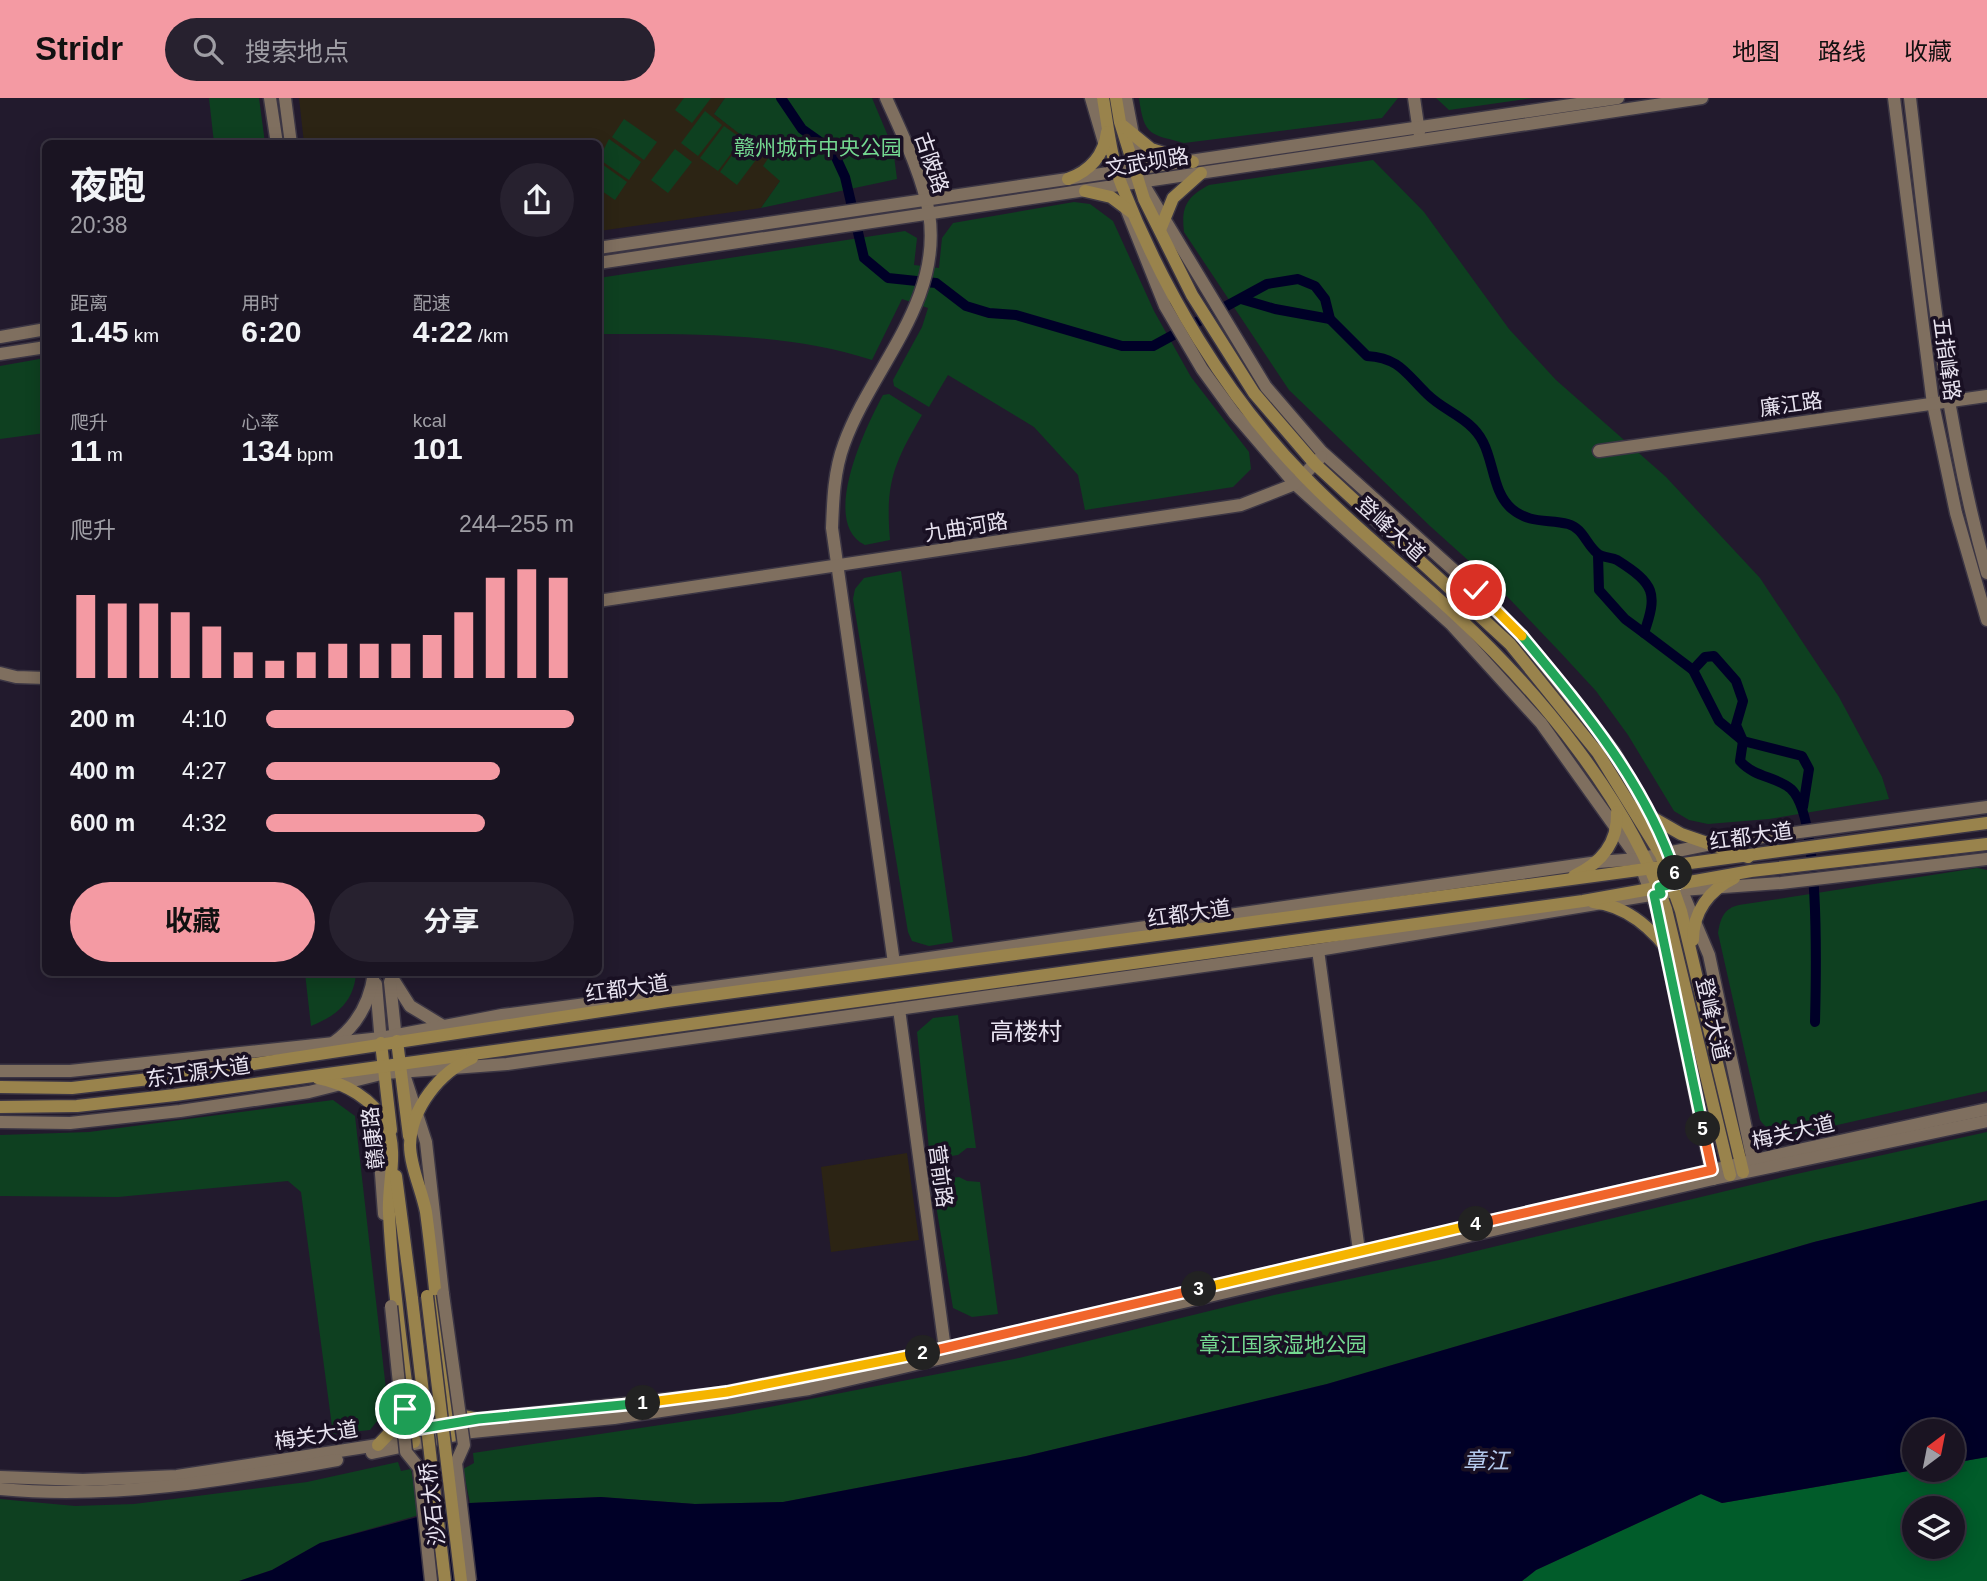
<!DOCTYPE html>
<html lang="zh">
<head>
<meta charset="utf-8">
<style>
  :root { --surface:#1a1422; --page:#27212f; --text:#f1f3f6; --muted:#9f9ea5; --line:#383340; --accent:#f49aa3 }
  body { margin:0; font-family:Arial,"Noto Sans SC",sans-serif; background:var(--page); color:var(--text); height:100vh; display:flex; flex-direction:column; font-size:26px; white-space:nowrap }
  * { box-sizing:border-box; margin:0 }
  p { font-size:23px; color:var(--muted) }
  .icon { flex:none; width:38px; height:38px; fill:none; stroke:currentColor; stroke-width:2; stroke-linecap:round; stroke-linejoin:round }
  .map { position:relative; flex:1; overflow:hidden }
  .side { position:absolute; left:42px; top:42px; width:560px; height:836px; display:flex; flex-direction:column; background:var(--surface); border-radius:10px; box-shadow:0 4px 18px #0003,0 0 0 2px var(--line) }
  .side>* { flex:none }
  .needle { width:46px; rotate:32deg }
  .tools { position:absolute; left:1902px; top:1321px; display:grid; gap:14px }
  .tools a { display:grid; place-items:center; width:63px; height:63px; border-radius:50%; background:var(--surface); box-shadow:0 4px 18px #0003,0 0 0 2px var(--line); font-size:35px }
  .pin { position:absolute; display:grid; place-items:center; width:60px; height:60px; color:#fff; margin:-30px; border:4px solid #fff; border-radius:50%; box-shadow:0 2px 7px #0007 }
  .km { position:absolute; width:35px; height:35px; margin:-18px; border-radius:50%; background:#222; color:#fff; font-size:19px; line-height:35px; text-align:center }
  .round { display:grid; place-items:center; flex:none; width:74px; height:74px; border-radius:37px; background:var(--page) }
  .head { display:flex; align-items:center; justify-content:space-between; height:119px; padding:0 28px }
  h1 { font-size:38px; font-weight:700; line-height:52px }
  .metrics { display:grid; grid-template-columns:repeat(3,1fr); gap:10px; height:119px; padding:7px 28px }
  .metrics div { display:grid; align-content:center }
  .metrics b { font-size:30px; font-weight:700 }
  .metrics small { font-size:19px; font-weight:400 }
  .metrics p { font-size:19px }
  .chart { height:196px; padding:14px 28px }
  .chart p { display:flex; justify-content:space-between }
  .chart svg { width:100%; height:126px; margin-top:7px; stroke:var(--accent); stroke-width:6 }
  .button { display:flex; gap:14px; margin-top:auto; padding:14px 28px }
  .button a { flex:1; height:80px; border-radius:42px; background:var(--accent); color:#111; font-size:28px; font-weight:700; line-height:80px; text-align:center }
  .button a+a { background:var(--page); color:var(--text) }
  ul { padding:0 28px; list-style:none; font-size:23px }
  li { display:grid; grid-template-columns:112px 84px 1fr; align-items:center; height:52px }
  li i { height:18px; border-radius:9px; background:var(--accent) }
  header { display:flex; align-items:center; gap:42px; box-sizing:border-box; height:98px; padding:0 35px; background:var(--accent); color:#111 }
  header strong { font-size:33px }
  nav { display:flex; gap:38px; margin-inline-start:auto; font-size:24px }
  .search { width:490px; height:63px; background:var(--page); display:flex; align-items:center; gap:18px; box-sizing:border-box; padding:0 24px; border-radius:38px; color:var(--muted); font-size:26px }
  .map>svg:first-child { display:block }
  .education { fill:#2c2414 }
  .green { fill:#0e4020 }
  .forest { fill:#015c2a; fill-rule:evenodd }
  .water { fill:#000027 }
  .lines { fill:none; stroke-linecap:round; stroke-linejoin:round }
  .canal { stroke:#000027; stroke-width:10 }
  .secondary-casing { stroke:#3c3644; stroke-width:15 }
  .primary-casing { stroke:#3c3644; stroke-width:15 }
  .secondary { stroke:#7f6f5f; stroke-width:12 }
  .primary { stroke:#99834c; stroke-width:12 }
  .secondary-bridge-casing { stroke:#3c3644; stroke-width:15; stroke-linecap:butt }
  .primary-bridge-casing { stroke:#3c3644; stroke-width:15; stroke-linecap:butt }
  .secondary-bridge { stroke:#7f6f5f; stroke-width:12 }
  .primary-bridge { stroke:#99834c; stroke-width:12 }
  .split-1-casing { stroke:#fff; stroke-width:14 }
  .split-2-casing { stroke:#fff; stroke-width:14 }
  .split-3-casing { stroke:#fff; stroke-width:14 }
  .split-4-casing { stroke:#fff; stroke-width:14 }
  .split-5-casing { stroke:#fff; stroke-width:14 }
  .split-6-casing { stroke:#fff; stroke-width:14 }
  .split-7-casing { stroke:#fff; stroke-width:14 }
  .split-8-casing { stroke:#fff; stroke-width:14 }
  .split-1 { stroke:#22a559; stroke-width:9 }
  .split-2 { stroke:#f5b400; stroke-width:9 }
  .split-3 { stroke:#f0652b; stroke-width:9 }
  .split-4 { stroke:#f5b400; stroke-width:9 }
  .split-5 { stroke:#f0652b; stroke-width:9 }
  .split-6 { stroke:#22a559; stroke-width:9 }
  .split-7 { stroke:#22a559; stroke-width:9 }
  .split-8 { stroke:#f5b400; stroke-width:9 }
  .labels { text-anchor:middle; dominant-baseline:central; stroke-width:7; stroke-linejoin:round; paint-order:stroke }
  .park-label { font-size:21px; fill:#74d991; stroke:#191023 }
  .street-label { font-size:21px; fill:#e8e3f0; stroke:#191023 }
  .water-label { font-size:23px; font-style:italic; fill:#b5caee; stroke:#191023 }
  .quarter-label { font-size:24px; fill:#e8e3f0; stroke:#191023 }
</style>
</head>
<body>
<header>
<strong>Stridr</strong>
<div class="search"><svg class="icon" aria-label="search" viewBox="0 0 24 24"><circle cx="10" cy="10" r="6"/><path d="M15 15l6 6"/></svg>搜索地点</div>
<nav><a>地图</a><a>路线</a><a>收藏</a></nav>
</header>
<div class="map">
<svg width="1987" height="1483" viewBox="0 0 1987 1483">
  <rect width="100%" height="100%" fill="#221a2d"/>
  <g class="education">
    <path d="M299,0H725L714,16L770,59L780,83L761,110L599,133L598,46L304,45Z"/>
    <path d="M907,1055L919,1142L831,1154L821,1069Z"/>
  </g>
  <g class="green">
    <path d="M209,0H259L265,45H214Z"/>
    <path d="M684,0H711L692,25L675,12Z"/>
    <path d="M725,0H872L893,50L897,81L761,110L780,83L763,68L769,59L714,16Z"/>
    <path d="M1139,0H1398L1382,20L1184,45C1151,36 1144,39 1139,0Z"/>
    <path d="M1436,0H1533L1449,12Z"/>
    <path d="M705,13L722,27L698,58L681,45Z"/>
    <path d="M624,21L657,44L644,62L612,39Z"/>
    <path d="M724,28L742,41L718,73L700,60Z"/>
    <path d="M609,41L641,64L629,82L599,61Z"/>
    <path d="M743,42L761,55L737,87L720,74Z"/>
    <path d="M675,51L692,64L668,95L651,82Z"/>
    <path d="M1373,62L1424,114L1509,231L1556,282L1666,379L1760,480L1839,599L1882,679L1889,701L1769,721L1708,726L1689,722L1674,713L1628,637L1596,593L1560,554L1500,491L1430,428L1289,292L1184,134C1181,108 1187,99 1209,87Z"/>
    <path d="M599,64L627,84L615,102L599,91Z"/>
    <path d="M1074,104L1090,106L1113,123L1154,213L1191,279L1249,354L1251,371L1233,389L1085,412L1078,377L1034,329L948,277L929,309L894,288L893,282L922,229L928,210L902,201L872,262C785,234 689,236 599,236V180L905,133L917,140L914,167L939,170L942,140L953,125Z"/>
    <path d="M45,260V335L0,341V268Z"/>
    <path d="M889,296L922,317C894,365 885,385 890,442L865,447C819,425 866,328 883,297Z"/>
    <path d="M901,473L953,844L929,848L912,843L908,834L853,501L855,491L864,480Z"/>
    <path d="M1977,770L1987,772V993L1789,1038C1777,1038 1767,1032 1760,1022L1718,835C1720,821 1724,810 1739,807Z"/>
    <path d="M305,875H356C354,904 336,918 311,928Z"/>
    <path d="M958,917L976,1050H967L958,1057L930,1061L917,934L933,920Z"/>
    <path d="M333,1002L355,1018L388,1309L370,1332L333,1336L301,1094L288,1083L118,1099L0,1098V1037L89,1034Z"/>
    <path d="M1987,1034V1102L1814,1144L1327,1286L1026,1358L783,1404L695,1406L600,1399L470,1405L463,1371L474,1365L473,1355L734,1316L1019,1260L1274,1197L1439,1162L1792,1077Z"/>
    <path d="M959,1079L967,1083L980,1084L998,1216L972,1219L953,1210L932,1083Z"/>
    <path d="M398,1364L401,1373L411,1371L419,1417L320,1445L272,1472L239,1483H0V1401L75,1408L134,1406L307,1384Z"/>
  </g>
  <path class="forest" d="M1987,1359V1483H1522L1536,1472L1701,1396L1722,1405L1914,1372H1953V1365ZM1914,1410H1953V1449H1914Z"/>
  <path class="water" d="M1987,1102V1359L1953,1365V1334H1914V1372L1722,1405L1701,1396L1536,1472L1522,1483H239L272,1472L320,1445L470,1405L601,1399L695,1406L783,1404L1026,1358L1327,1286L1814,1144Z"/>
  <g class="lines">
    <g class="canal">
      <path d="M781,0L802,31L833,53L845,79L864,160L888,180L936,185L966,208L989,215L1016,217L1122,248H1153L1267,186L1298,181L1315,188L1325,201L1330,221L1367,258C1400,260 1406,276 1427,296C1445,314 1471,320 1483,344C1494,365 1493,395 1512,411C1530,426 1548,421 1568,426C1583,430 1586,446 1597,455C1602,460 1611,459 1617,462C1655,486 1658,495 1644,535L1693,572L1705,559L1714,558L1736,583L1743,603L1736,627L1743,643L1740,663C1755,680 1776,678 1791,691C1821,719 1816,880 1815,924"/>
      <path d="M1241,201L1275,211L1330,221"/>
      <path d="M1598,457L1599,492L1625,521L1644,535"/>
      <path d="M1693,572L1719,623L1743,643L1802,658L1809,671L1803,709"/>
    </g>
    <g class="secondary-casing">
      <g id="secondary">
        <path d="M270,0L277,46"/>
        <path d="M285,0L291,46"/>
        <path d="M886,0C902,36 922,76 929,115C943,204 872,269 844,346C834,373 833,402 832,430L894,865"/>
        <path d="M1091,0L1106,51"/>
        <path d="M1126,0L1142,84L1266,289L1321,353L1476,492L1521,538L1614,654L1652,722L1709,857L1754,1068"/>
        <path d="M1414,0L1419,34"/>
        <path d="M1894,0L1933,306L1956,415L1987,522"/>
        <path d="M1910,0C1929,159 1943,320 1987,475"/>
        <path d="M1124,105L1165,208L1202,271L1234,315L1295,386L1451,526L1541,625L1638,761L1658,814L1713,1081"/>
        <path d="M598,150L1618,0"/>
        <path d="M598,165L1702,0"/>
        <path d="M0,239L46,231"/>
        <path d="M0,256L46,249"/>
        <path d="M1599,353L1987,298"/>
        <path d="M598,503L1241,407L1295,386L1321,359"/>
        <path d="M0,575L16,579L46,580"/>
        <path d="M1318,852L1360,1160"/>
        <path d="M389,875L410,908L443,928"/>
        <path d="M390,884L396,942"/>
        <path d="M376,886L381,945"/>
        <path d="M899,911L945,1251"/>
        <path d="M333,945C357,928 370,904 374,875"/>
        <path d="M0,973H70L381,940L502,917L894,865L1598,764L1638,761L1711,746L1987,709"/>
        <path d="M403,973L426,1044L443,1196"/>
        <path d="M383,1016L379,1049L384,1116"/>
        <path d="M0,1024L70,1025L180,1013L309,994L385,975L507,966L1318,852L1681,792L1781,785L1987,761"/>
        <path d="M470,1322L716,1296L945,1251L1803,1051L1987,1011"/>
        <path d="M372,1355L472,1334L614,1320L809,1291L1713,1081L1987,1023"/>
        <path d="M0,1379L83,1382L177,1378L378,1347L412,1333L452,1325"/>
        <path d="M0,1391C113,1402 226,1382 337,1362"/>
      </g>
    </g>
    <g class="primary-casing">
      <g id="primary">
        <path d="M1103,0C1108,29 1111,61 1122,88C1163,192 1225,297 1304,378C1351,427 1406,470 1456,517C1539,594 1629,703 1666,811L1730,1077"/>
        <path d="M1116,0L1120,24L1144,101L1192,197L1254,295L1315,366L1510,546L1598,655L1661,757L1681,813L1743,1074"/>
        <path d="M1123,28L1151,51L1193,64"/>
        <path d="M1068,81C1090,73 1104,57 1107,34"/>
        <path d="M1085,93L1111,99L1131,114"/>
        <path d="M1160,132L1173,100L1201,75"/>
        <path d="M1634,709L1681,736L1748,759"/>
        <path d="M1574,778C1601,765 1618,746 1617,714"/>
        <path d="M1593,804C1629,808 1657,835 1676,863"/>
        <path d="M1693,842C1693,814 1709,792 1734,780"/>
        <path d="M397,943L409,1038"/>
        <path d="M381,945L391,1032"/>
        <path d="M318,980C345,985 373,1001 386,1026C399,1053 387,1088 389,1116C393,1192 404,1269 414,1344"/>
        <path d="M0,989L72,990L175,978L667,903L1987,725"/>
        <path d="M0,1009L77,1008L175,997L1583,803L1751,773L1987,746"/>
        <path d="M396,1078L412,1201"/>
        <path d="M454,1311L463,1318L478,1321"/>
        <path d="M453,1337C441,1263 436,1189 426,1114C422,1093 410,1068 410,1047C411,1010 440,974 472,960"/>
        <path d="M378,1347L399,1325L404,1314"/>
      </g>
    </g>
    <use href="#secondary" class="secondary"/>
    <use href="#primary" class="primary"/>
    <g class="secondary-bridge-casing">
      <g id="secondary-bridge">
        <path d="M443,1196L464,1347L456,1365L470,1483"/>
        <path d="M391,1208L406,1354L419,1370L431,1483"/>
      </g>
    </g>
    <g class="primary-bridge-casing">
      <g id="primary-bridge">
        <path d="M427,1198L461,1483"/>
        <path d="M412,1201L445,1483"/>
      </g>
    </g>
    <use href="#secondary-bridge" class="secondary-bridge"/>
    <use href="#primary-bridge" class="primary-bridge"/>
  </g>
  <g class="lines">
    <g class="split-1-casing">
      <path id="split-1" d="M405,1311L407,1297L412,1332L478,1321L643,1305"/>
    </g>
    <g class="split-2-casing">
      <path id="split-2" d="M643,1305L727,1294L923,1255"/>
    </g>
    <g class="split-3-casing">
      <path id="split-3" d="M923,1255L1199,1191"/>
    </g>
    <g class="split-4-casing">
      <path id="split-4" d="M1199,1191L1476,1126"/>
    </g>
    <g class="split-5-casing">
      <path id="split-5" d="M1476,1126L1712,1072L1703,1031"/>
    </g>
    <g class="split-6-casing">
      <path id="split-6" d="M1675,775L1678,785L1659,789L1661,796L1654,797L1703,1031"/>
    </g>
    <g class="split-7-casing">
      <path id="split-7" d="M1522,538C1582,610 1645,684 1675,775"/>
    </g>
    <g class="split-8-casing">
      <path id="split-8" d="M1476,492L1522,538"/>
    </g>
    <use href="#split-1" class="split-1"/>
    <use href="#split-2" class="split-2"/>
    <use href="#split-3" class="split-3"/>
    <use href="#split-4" class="split-4"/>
    <use href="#split-5" class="split-5"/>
    <use href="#split-6" class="split-6"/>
    <use href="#split-7" class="split-7"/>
    <use href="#split-8" class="split-8"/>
  </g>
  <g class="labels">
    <g class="park-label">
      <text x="818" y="49">赣州城市中央公园</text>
      <text x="1283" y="1246">章江国家湿地公园</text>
    </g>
    <g class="street-label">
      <text transform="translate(1147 64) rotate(-9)">文武坝路</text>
      <text transform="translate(932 65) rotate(71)">古陂路</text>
      <text transform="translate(1947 261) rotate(82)">五指峰路</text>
      <text transform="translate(1791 306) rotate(-8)">廉江路</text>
      <text transform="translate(966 429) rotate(-9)">九曲河路</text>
      <text transform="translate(1391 431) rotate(42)">登峰大道</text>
      <text transform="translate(1751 738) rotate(-8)">红都大道</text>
      <text transform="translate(1189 815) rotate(-8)">红都大道</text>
      <text transform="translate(627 890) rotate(-8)">红都大道</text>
      <text transform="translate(1713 921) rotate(77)">登峰大道</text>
      <text transform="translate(198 974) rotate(-8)">东江源大道</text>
      <text transform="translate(1793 1034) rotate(-13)">梅关大道</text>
      <text transform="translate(373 1040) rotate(-96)">赣康路</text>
      <text transform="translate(941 1078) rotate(82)">营前路</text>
      <text transform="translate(316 1337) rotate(-9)">梅关大道</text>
      <text transform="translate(432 1406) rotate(-97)">沙石大桥</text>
    </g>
    <g class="water-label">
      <text x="1486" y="1363">章江</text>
    </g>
    <g class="quarter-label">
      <text x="1026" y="933">高楼村</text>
    </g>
  </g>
</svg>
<div class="tools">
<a><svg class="needle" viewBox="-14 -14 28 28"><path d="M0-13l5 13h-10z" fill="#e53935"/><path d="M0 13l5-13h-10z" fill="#9f9ea5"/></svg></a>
<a><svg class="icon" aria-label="layers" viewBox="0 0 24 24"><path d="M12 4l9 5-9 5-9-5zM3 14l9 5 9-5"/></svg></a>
</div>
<div class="pin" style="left:405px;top:1311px;background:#1e9e55"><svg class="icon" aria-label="arrive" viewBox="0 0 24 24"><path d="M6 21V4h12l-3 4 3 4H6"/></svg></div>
<div class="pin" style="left:1476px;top:492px;background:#d93025"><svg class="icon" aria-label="check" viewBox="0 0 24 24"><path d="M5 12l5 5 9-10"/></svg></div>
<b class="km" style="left:643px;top:1305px">1</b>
<b class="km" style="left:923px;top:1255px">2</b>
<b class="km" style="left:1199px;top:1191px">3</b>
<b class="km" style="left:1476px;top:1126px">4</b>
<b class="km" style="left:1703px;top:1031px">5</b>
<b class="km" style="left:1675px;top:775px">6</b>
<section class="side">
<div class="head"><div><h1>夜跑</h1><p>20:38</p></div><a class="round"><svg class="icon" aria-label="share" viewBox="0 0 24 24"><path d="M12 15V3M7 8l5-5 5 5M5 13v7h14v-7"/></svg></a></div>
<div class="metrics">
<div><p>距离</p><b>1.45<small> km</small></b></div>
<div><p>用时</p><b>6:20</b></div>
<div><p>配速</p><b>4:22<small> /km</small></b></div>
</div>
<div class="metrics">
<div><p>爬升</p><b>11<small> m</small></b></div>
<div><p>心率</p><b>134<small> bpm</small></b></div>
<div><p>kcal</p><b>101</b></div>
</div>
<div class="chart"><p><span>爬升</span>244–255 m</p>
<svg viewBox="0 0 160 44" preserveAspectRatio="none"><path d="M5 44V15M15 44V18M25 44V18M35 44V21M45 44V26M55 44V35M65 44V38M75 44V35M85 44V32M95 44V32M105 44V32M115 44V29M125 44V21M135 44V9M145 44V6M155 44V9"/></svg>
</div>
<ul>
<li><b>200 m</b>4:10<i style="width:100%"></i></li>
<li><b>400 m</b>4:27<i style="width:76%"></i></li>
<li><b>600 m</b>4:32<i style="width:71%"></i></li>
</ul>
<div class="button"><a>收藏</a><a>分享</a></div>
</section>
</div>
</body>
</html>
